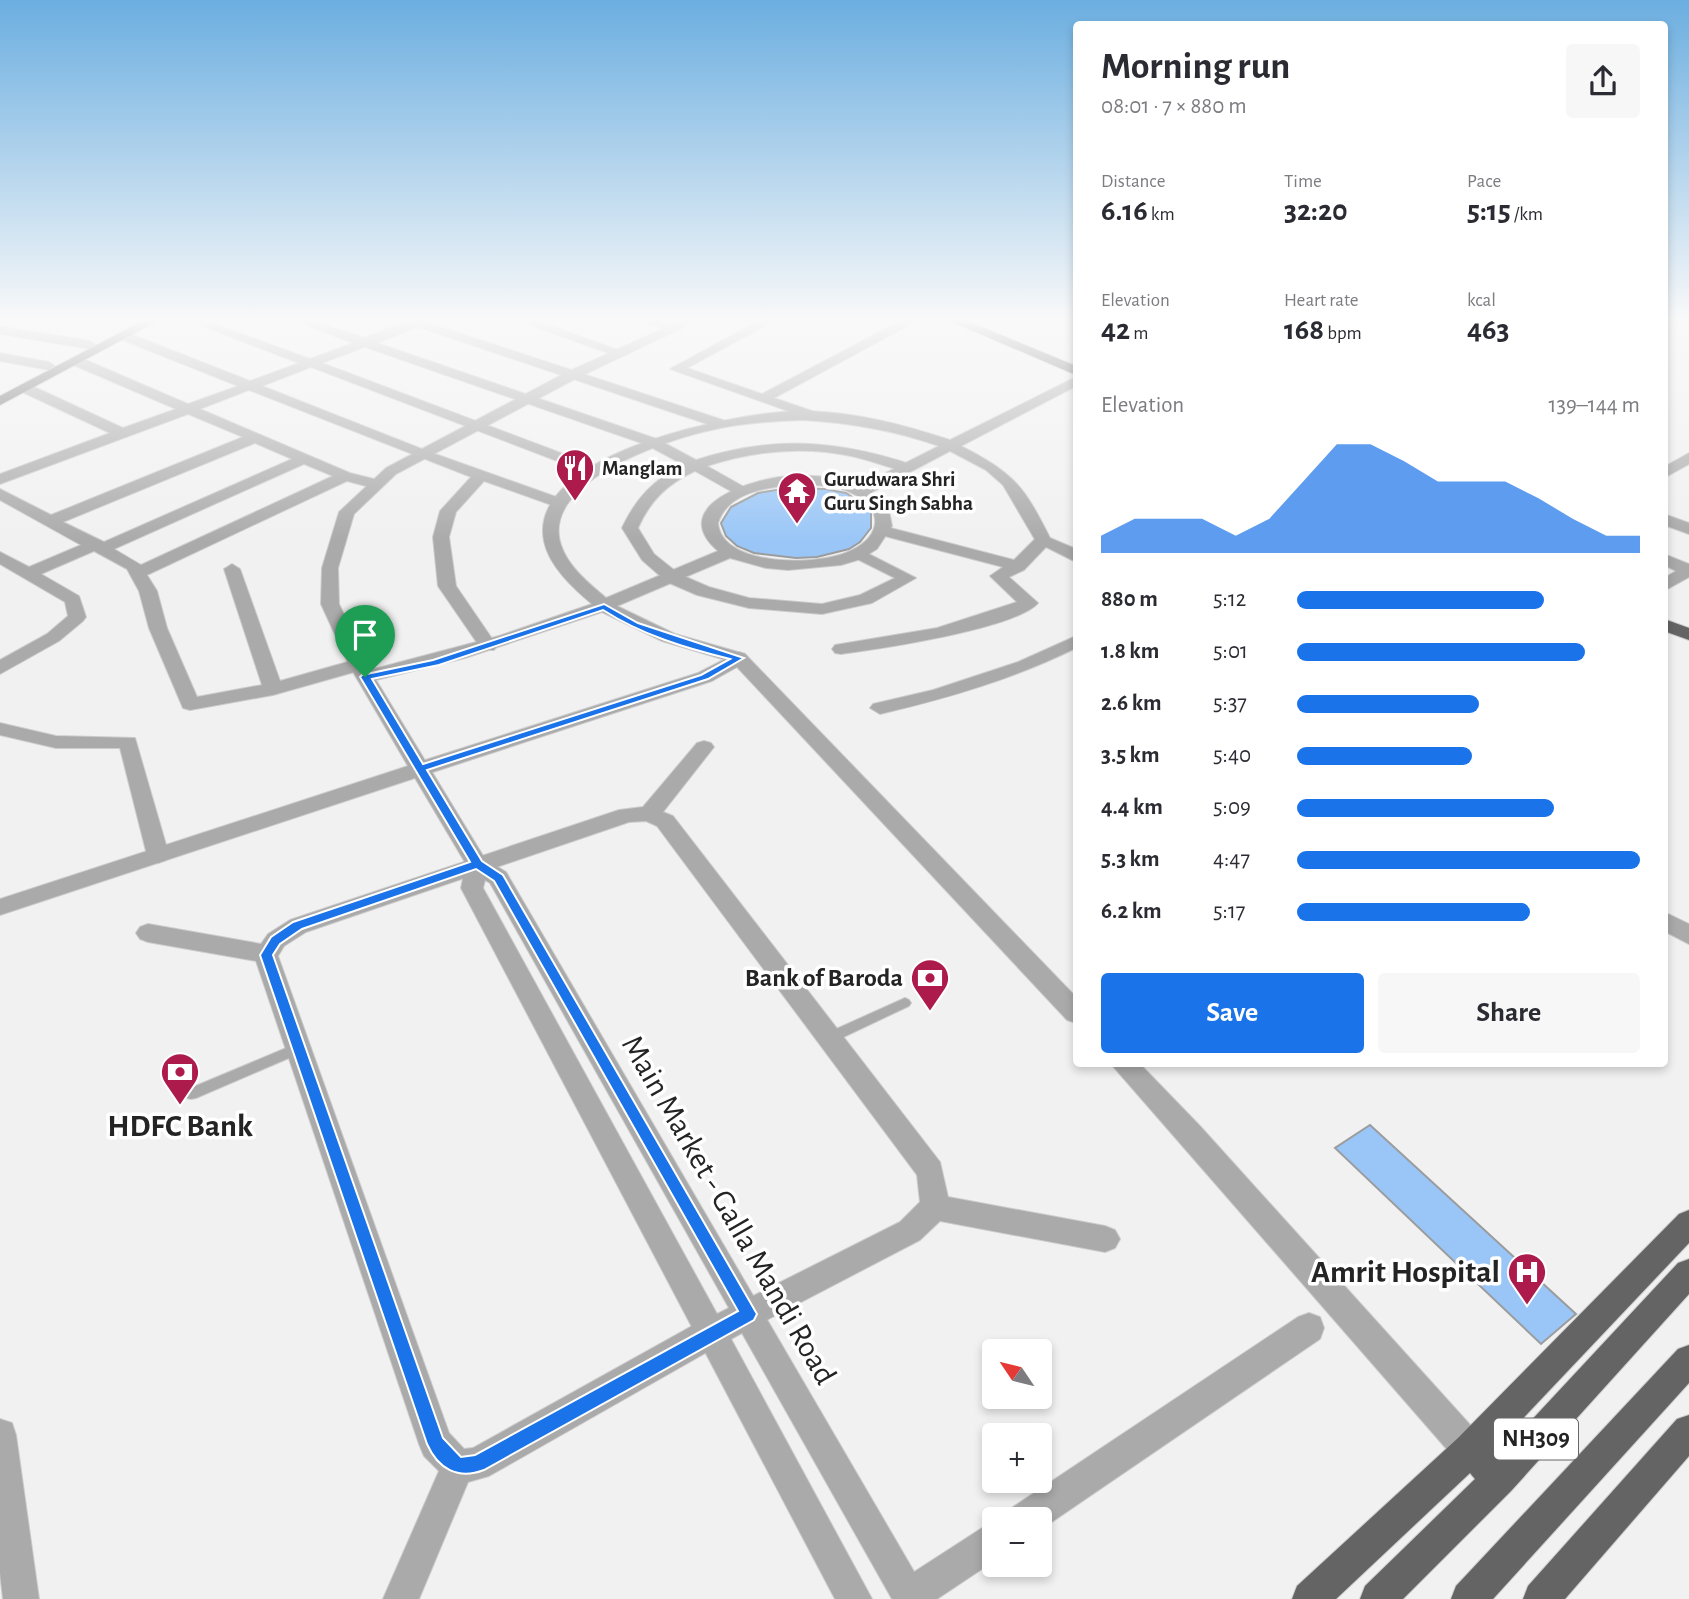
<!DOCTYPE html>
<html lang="en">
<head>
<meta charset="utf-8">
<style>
  :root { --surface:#fff; --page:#f7f7f7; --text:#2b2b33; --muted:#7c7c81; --accent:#1a73e8 }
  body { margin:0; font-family:"Alegreya Sans",sans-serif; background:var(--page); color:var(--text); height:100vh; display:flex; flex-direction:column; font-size:26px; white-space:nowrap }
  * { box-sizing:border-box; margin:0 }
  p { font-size:23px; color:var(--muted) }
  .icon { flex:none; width:38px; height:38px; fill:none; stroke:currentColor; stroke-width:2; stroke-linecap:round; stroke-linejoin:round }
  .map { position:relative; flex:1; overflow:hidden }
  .drawer { position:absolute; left:1073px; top:21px; width:595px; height:1046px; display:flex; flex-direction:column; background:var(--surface); border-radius:7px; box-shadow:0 4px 10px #0003 }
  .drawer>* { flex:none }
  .needle { width:46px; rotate:305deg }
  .fabs { position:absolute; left:982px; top:1339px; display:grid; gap:14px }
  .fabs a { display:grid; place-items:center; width:70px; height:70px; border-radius:7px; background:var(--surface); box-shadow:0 4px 10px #0003; font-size:35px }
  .pin { position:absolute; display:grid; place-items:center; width:60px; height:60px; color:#fff; margin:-72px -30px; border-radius:50% 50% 50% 0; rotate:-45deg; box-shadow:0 0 7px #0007 }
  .pin .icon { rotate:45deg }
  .round { display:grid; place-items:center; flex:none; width:74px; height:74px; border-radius:7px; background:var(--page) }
  .summary { display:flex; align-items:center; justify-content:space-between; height:119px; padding:0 28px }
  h1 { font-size:38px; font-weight:700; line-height:52px }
  .figures { display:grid; grid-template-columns:repeat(3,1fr); gap:10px; height:119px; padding:7px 28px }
  .figures div { display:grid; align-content:center }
  .figures b { font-size:30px; font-weight:700 }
  .figures small { font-size:19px; font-weight:400 }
  .figures p { font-size:19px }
  .chart { height:196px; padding:14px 28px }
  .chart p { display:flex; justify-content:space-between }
  .chart svg { width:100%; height:126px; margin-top:7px; fill:var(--accent); opacity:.7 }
  .primary-button { display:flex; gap:14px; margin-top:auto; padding:14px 28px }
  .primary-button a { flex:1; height:80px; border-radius:7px; background:var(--accent); color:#fff; font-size:28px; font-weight:700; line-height:80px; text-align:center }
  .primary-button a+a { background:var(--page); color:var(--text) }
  ul { padding:0 28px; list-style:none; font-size:23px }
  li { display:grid; grid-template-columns:112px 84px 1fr; align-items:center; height:52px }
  li i { height:18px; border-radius:9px; background:var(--accent) }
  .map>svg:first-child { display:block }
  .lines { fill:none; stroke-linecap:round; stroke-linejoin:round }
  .stream { stroke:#437f9f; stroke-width:4.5 }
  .building { fill:#99c6f7; stroke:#9b9c9d; stroke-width:2 }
  .service-casing { stroke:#cccccd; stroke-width:2 }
  .minor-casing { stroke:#cccccd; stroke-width:2 }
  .tertiary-casing { stroke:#cccccd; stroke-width:2 }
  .primary-casing { stroke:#cccccd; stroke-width:2 }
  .trunk-casing { stroke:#cccccd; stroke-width:2 }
  .service { fill:#aaa; fill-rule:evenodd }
  .minor { fill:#aaa; fill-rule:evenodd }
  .tertiary { fill:#aaa; fill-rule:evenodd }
  .primary { fill:#6e6e6f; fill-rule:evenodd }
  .trunk { fill:#646464; fill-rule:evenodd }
  .route { fill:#1a73e8; stroke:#fff; stroke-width:2; fill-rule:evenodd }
  .labels { text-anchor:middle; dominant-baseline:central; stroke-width:7; stroke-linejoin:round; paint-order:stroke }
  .far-poi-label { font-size:21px; font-weight:bold; fill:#242425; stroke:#fff; text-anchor:start }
  .shield { fill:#fff; stroke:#666; stroke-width:2 }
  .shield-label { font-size:24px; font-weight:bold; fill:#242425 }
  .poi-label { font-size:26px; font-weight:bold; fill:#242425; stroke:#fff; text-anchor:end }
  .near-poi-label { font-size:32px; font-weight:bold; fill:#242425; stroke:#fff }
  .near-street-label { font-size:32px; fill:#242425; stroke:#fff }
</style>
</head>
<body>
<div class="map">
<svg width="1689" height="1599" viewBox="0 0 1689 1599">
  <rect width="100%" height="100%" fill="#f1f1f2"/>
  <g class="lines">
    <path class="stream" d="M1686,318L1689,320"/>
  </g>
  <g class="building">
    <path d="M789,488L825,489L846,493L866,506L871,513V528L860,542L849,549L817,557L796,558L754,553L737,546L726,536L721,523L731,507L758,493Z"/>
    <path d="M1370,1125L1576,1314L1541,1344L1335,1148Z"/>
  </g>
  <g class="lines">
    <g class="service-casing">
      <g id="service">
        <path d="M905,998L909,1000L911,1003L909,1006L833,1042L829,1043L825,1042L823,1038L825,1034Z"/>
        <path d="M298,1043L303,1044L304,1048L303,1052L196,1098L191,1099L186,1098L184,1094L186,1090Z"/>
      </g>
    </g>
    <g class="minor-casing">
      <g id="minor">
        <path d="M181,318H199L310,359L353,343L288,318H306L365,338L410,319L437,318L429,323L726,421L728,424L726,427H716L418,327L377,343L657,439L696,460C773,435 837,440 913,465L915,468L908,472C889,468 870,460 851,456C803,446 753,451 707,466L746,488L749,491L746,494H736L695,471C667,484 650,501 638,528L654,554L679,574L709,587L749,598L822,604L860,595L895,578L851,556L849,553L857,548L916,578L872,603L822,614L749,608L697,595L667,582L642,560L622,528C636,498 654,479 684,465L647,445L365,347L322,363L601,468L603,471L601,474H591L311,367L262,386L427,451L565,500L568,503L560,508L484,481L456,512L449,537L456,586L497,646L494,650H482L438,586L433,537L440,511L471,477L249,390L200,409L350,473L382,481L385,484L377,489L347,481L147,575L157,591L167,628L197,697L262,685L224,569L232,564L240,569L280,681L358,659L365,661L367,665L365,669L273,695L190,710L183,708L149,628L139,591L127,569L94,551L41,574L79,596L86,617L83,621L59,641L0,674V660L47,634L68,616L65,602L0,564V552L29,567L81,545L0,500V489L51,515L243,437L188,414L0,484V474L110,433L20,391V385H30L123,428L176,409L71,364V358H81L188,404L238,386L120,339V333H128L250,381L299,363ZM255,443L292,459L104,542L63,522ZM304,464L333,476L141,565L114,549Z"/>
        <path d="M511,318H529L626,353L624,356H616Z"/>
        <path d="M633,318H653L680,328L674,332Z"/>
        <path d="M764,318H780L687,368L762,394L906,318H922L774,398L818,413V419L813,420L670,369Z"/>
        <path d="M0,326L90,341L96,345L90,349L0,334Z"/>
        <path d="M0,353L49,362L55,366L49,370L0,361Z"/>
        <path d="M1689,453V464L1664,478V467Z"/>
        <path d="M1664,514L1689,523V534L1664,525Z"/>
        <path d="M883,526L1014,560L1037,537L1043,535L1076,549V562L1046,547L1024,570L1009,577L1038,603C1015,629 879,649 841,654L835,653L832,649L835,645L937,628L1017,602L990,576L1003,567L877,534L875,531Z"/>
        <path d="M1664,554L1689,564V577L1664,591V578L1676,571L1664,565Z"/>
        <path d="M1076,636V648C1013,679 948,698 880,714L870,708L873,704L933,690L1018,662Z"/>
        <path d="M739,652L745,654L1076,997V1023L1067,1020L737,667L712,681L427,774H413L410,769L413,764L698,673Z"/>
        <path d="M0,723L56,736L135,738L169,855L166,860L158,863L150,860L147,855L120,748H56L0,735Z"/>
        <path d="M704,741L711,743L714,747L663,812L673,816L940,1162L948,1197L1105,1226L1115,1230L1120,1239L1115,1248L1105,1252L940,1221L920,1240L759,1324L748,1329L737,1324L733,1314L737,1304L900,1222L920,1202L917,1175L657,826L646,821L629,822L306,932L284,946L278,956L449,1433L464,1449L473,1448L701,1321L712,1317L723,1321L727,1332L723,1343L489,1476L468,1482L419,1599H383L439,1471L424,1456L419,1444L256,961L148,942L140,939L136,933L140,927L148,924L261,944L268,934L290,920L619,810L643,807L697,743Z"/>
        <path d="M1664,912L1689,924V944L1664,931Z"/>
        <path d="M1111,1064H1140L1200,1126L1482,1438L1487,1450L1482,1462L1470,1467L1458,1462Z"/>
        <path d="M1309,1313L1320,1317L1324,1328L1320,1339L1040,1530V1519H1008L1013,1507L1298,1317Z"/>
        <path d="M994,1523V1561L937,1599H893L897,1583L982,1528Z"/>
      </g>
    </g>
    <g class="tertiary-casing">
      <g id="tertiary">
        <path d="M687,318H703L577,378L396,474L354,514L338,568L339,604L370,670L499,636L592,604C573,588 549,566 544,541C526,452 743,410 804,411C855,412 902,424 950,440L1076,377V386L961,446C1015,474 1024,486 1051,540L1049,543H1037L1003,485L986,470L950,451L872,492L889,511L892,526L877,549L861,559L841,565L788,570L766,568L730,558L617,606L675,634L745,654L748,658L745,662L739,664L662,641L602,612L465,658L376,680L485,859L506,872L930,1599H892L742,1333L731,1339L872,1599H835L461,888L466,864L415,778L0,915V899L408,766L349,665L321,604L322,568L339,512L386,468L567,372ZM803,420C851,423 893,430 939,446L860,486C839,478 814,474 791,476C756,477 665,505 718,551L606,598C590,584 568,567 561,545C540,483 663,441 707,431C739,423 771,421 803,420ZM789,485C808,485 829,484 847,491C883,505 885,535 850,551C820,566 722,568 718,523C728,493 761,489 789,485ZM485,880L490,883L729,1308L717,1314L483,888Z"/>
        <path d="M0,1419L12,1423L16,1435L39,1599H3L0,1573Z"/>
      </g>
    </g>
    <g class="primary-casing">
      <path id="primary" d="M148,318H163L0,405V396Z"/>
    </g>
    <g class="trunk-casing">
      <g id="trunk">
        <path d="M943,318H960L1076,366V375Z"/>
        <path d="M1664,619L1689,628V640L1664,631Z"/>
        <path d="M1689,1210V1243L1493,1450L1499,1455L1678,1263L1689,1259V1294L1511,1491L1403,1599H1360L1365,1586L1475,1479L1470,1473L1336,1599H1292L1297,1586L1458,1438L1679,1214Z"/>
        <path d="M1689,1345V1383L1493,1599H1451L1456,1586L1678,1349Z"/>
        <path d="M1689,1415V1456L1565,1599H1523L1528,1586L1677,1419Z"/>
      </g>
    </g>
    <use href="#service" class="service"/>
    <use href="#minor" class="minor"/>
    <use href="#tertiary" class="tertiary"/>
    <use href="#primary" class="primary"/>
    <use href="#trunk" class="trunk"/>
  </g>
  <linearGradient id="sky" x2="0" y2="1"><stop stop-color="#6baee0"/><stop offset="0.59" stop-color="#f9f9f9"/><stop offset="1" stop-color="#f9f9f9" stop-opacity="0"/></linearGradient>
  <rect width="1689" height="542" fill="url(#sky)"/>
  <path class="route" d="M604,604L638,623L744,658L708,679L427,770L482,861L503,875L757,1314L754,1320L484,1470C458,1480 438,1469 427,1444L260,955L271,937L293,922L470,862L360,677L362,675L433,660ZM603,610C642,635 685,648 730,659L701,675L423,764L372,679L439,665ZM476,869L494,881L738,1311L475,1455L461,1457L443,1438L273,955L280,944L302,929Z"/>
  <defs>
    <g id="restaurant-pin" transform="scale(2.0125)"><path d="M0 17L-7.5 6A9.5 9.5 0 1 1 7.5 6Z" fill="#ad1b4c" stroke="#fff"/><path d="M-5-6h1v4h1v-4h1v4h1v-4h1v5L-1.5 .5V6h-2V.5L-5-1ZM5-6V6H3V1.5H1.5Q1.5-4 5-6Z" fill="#fff"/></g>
    <g id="temple-pin" transform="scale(2.0125)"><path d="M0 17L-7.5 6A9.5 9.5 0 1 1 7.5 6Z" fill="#ad1b4c" stroke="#fff"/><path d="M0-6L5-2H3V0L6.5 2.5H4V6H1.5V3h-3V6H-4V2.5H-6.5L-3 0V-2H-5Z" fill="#fff"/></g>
    <g id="bank-pin" transform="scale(2.0125)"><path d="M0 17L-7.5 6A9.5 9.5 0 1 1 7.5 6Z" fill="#ad1b4c" stroke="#fff"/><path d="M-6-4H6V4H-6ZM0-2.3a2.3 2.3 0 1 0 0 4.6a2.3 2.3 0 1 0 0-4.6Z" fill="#fff"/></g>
    <g id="hospital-pin" transform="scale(2.0125)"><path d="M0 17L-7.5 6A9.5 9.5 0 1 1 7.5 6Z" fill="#ad1b4c" stroke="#fff"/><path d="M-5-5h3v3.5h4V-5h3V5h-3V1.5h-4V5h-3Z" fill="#fff"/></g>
  </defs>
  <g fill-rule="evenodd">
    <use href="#restaurant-pin" x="575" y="468"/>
    <use href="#temple-pin" x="797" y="491"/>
    <use href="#bank-pin" x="930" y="978"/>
    <use href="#bank-pin" x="180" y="1072"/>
    <use href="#hospital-pin" x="1527" y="1272"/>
  </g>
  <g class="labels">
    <g class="far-poi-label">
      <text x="602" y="468">Manglam</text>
      <text x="824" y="479">Gurudwara Shri<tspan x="824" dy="24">Guru Singh Sabha</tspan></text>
    </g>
    <rect class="shield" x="1494" y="1418.5" width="84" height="41" rx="5"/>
    <g class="shield-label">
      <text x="1536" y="1439">NH309</text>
    </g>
    <g class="poi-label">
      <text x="903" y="978">Bank of Baroda</text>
    </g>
    <g class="near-poi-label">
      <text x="180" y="1126">HDFC Bank</text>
      <text x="1500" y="1272" text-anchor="end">Amrit Hospital</text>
    </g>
    <g class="near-street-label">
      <text transform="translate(729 1210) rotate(60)">Main Market - Galla Mandi Road</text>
    </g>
  </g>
</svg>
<div class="fabs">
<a><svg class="needle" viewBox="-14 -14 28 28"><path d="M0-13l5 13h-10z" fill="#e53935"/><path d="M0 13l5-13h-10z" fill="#7c7c81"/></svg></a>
<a>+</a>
<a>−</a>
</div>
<div class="pin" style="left:365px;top:677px;background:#1e9e55"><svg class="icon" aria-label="arrive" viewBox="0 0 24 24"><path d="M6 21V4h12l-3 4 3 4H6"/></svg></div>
<section class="drawer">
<div class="summary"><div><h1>Morning run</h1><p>08:01 · 7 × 880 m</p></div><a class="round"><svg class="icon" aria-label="share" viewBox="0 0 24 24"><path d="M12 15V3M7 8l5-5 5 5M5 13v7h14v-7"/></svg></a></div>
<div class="figures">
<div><p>Distance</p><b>6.16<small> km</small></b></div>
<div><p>Time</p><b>32:20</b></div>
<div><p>Pace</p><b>5:15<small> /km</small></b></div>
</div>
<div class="figures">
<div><p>Elevation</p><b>42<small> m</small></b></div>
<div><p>Heart rate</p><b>168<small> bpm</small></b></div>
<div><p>kcal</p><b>463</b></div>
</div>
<div class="chart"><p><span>Elevation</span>139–144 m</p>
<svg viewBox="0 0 160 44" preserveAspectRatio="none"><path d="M0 44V38L10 32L20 32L30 32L40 38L50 32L60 19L70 6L80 6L90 12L100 19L110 19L120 19L130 25L140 32L150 38L160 38V44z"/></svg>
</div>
<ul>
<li><b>880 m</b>5:12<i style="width:72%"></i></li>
<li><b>1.8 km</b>5:01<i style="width:84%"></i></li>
<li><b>2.6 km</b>5:37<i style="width:53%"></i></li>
<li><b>3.5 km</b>5:40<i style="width:51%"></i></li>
<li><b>4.4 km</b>5:09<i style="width:75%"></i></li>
<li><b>5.3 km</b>4:47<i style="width:100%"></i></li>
<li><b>6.2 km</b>5:17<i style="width:68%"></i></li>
</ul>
<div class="primary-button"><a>Save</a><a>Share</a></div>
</section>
</div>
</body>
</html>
